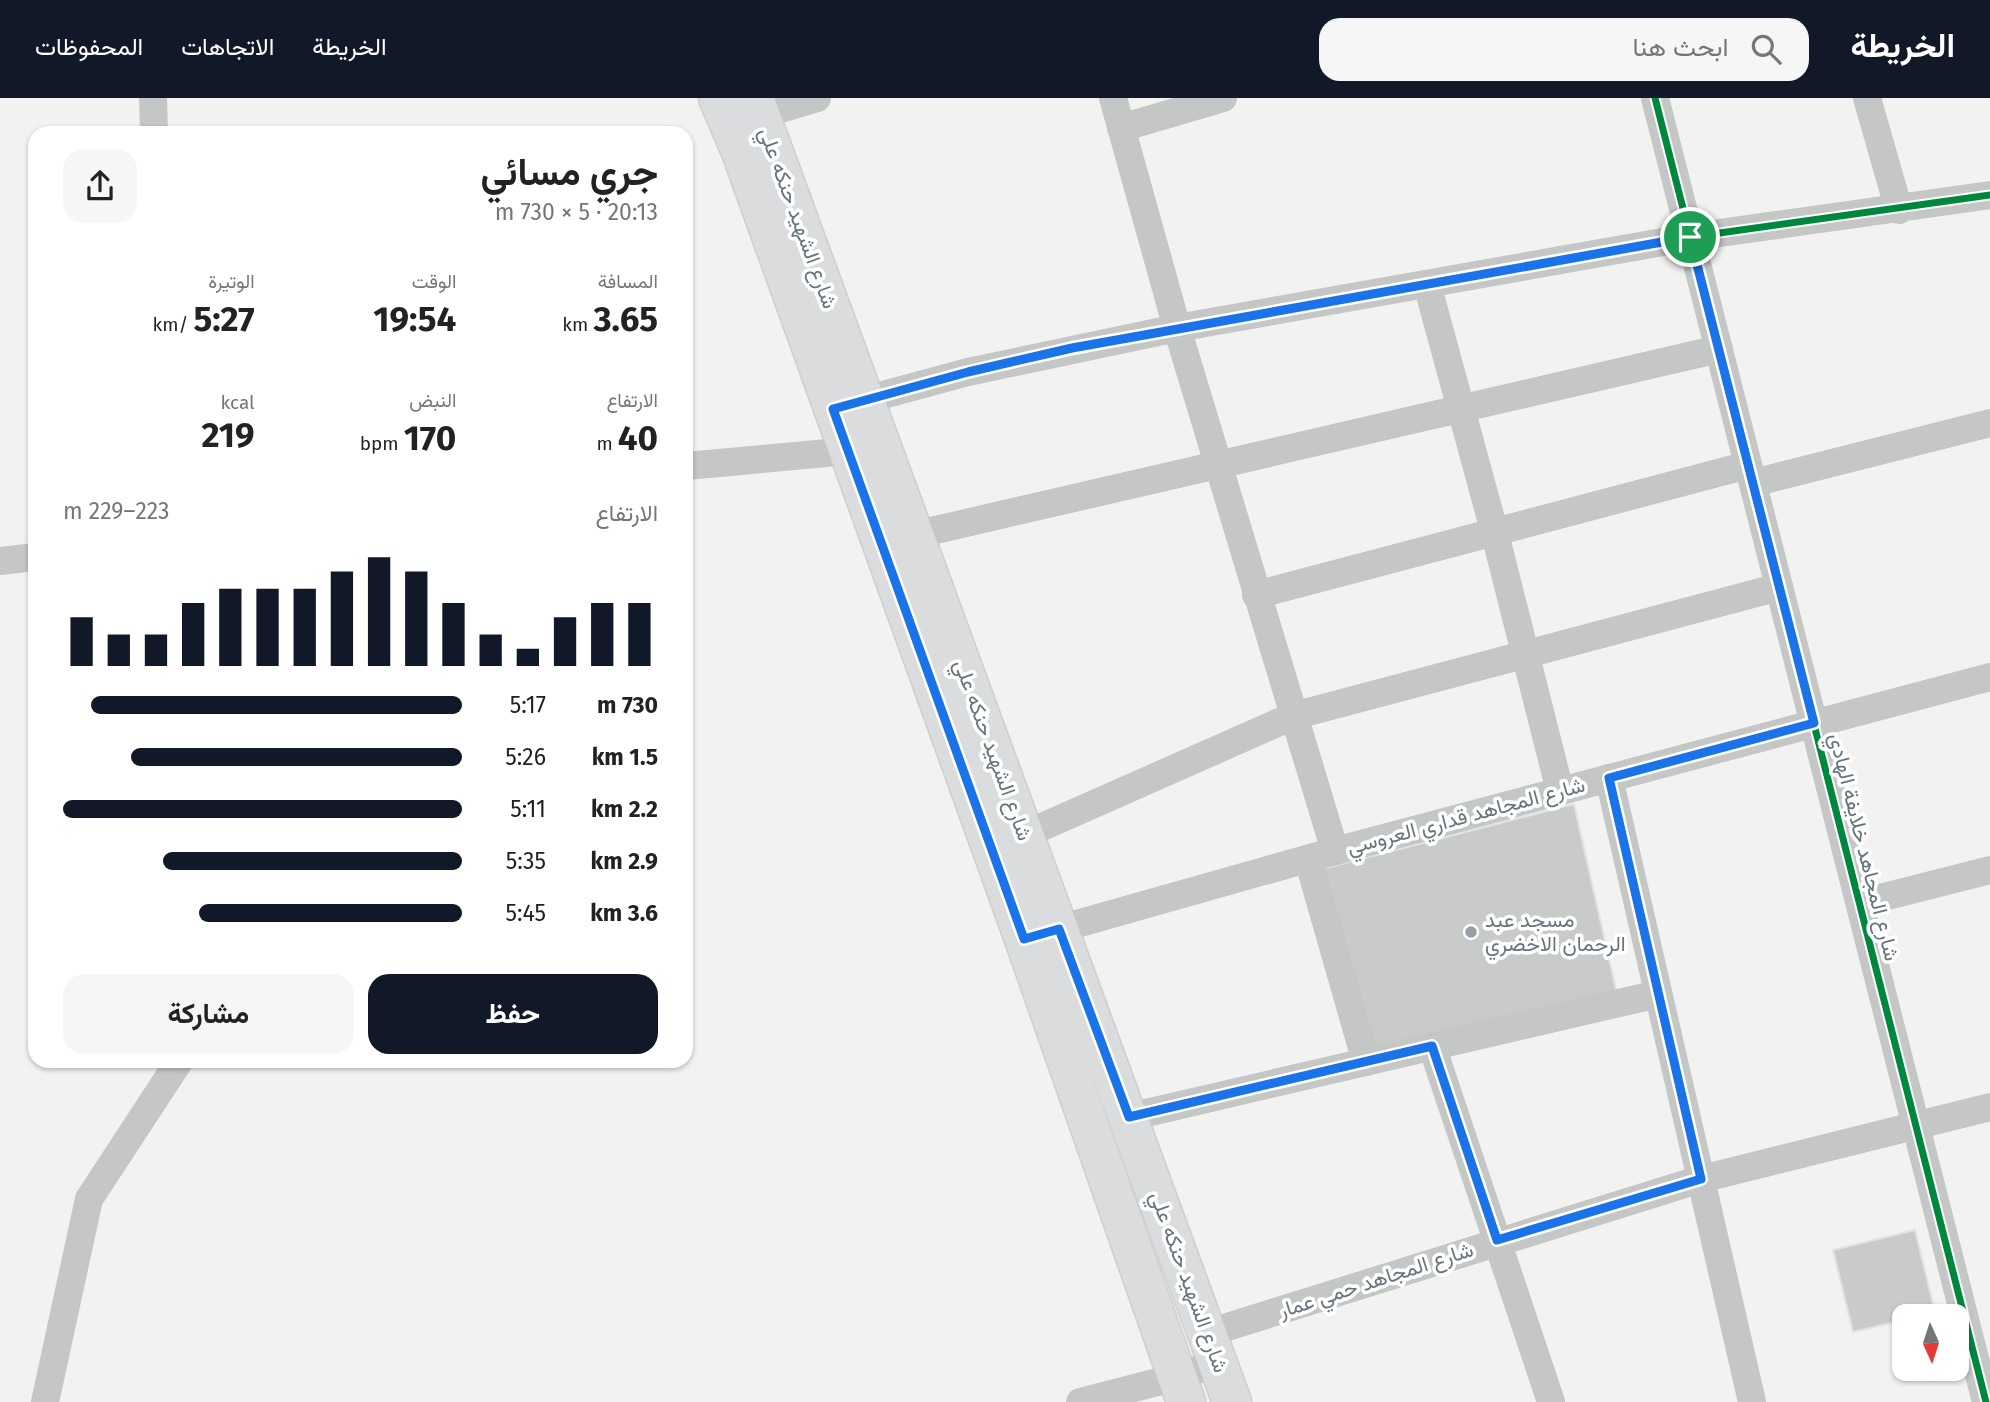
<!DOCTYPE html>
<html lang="ar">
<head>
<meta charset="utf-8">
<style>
  :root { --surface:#fff; --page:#f6f6f6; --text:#222; --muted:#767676; --accent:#111827 }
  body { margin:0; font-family:"Fira Sans",Vazirmatn,sans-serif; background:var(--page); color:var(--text); direction:rtl; height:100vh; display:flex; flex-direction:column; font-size:26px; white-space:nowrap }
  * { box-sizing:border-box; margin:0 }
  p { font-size:23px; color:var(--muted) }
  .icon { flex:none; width:38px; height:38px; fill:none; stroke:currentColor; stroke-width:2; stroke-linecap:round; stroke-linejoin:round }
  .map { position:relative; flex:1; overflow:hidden; direction:ltr }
  .details { position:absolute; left:28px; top:28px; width:665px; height:942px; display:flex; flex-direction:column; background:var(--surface); border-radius:21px; box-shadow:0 2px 5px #0004; direction:rtl }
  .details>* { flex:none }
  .needle { width:46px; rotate:177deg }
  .tools { position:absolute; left:1892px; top:1206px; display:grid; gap:14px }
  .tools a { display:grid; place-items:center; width:77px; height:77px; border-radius:14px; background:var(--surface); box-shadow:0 2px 5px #0004; font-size:35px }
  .pin { position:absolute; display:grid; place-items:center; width:60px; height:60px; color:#fff; margin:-30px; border:4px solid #fff; border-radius:50%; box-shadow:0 2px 7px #0007 }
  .round { display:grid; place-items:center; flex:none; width:74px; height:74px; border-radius:21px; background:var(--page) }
  .overview { display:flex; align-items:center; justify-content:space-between; height:119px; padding:0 35px }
  h1 { font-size:38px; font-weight:700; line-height:52px }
  .stats { display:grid; grid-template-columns:repeat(3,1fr); gap:10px; height:119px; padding:7px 35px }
  .stats div { display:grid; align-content:center }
  .stats b { font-size:35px; font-weight:700 }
  .stats small { font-size:19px; font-weight:400 }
  .stats p { font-size:19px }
  .chart { height:196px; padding:14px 35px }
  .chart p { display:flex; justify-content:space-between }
  .chart svg { width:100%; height:126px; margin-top:7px; stroke:var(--accent); stroke-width:6 }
  .primary-button { display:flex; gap:14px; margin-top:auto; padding:14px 35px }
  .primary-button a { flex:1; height:80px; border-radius:21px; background:var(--accent); color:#fff; font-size:28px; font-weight:700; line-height:80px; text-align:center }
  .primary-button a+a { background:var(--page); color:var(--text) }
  ul { padding:0 35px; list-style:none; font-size:23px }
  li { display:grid; grid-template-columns:112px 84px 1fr; align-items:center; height:52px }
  li i { height:18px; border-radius:9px; background:var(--accent) }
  header { display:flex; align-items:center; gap:42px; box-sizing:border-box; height:98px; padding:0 35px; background:var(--accent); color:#fff }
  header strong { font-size:33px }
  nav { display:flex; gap:38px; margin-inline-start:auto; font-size:24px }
  .search { width:490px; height:63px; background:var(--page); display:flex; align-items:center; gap:18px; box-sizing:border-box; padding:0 24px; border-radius:21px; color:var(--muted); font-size:26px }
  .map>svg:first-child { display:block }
  .building { fill:#c9caca; stroke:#e2e2e0; stroke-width:2 }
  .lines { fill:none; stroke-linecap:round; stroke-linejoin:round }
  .secondary-casing { stroke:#cecfcf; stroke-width:41 }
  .street { stroke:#c5c6c6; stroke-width:28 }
  .secondary { stroke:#dbdcdd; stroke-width:38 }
  .cycleway-casing { stroke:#fff; stroke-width:11 }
  .cycleway { stroke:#00873e; stroke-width:7 }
  .route-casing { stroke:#fff; stroke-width:14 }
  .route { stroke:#1a73e8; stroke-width:9 }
  .poi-dot { fill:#97a0a6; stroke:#fff; stroke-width:2.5 }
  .labels { text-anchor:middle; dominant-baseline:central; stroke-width:7; stroke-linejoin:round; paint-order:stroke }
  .street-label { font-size:21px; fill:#66747d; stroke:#fff }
  .poi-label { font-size:21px; fill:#66747d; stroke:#fff; text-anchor:start }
</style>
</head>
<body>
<header>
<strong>الخريطة</strong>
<div class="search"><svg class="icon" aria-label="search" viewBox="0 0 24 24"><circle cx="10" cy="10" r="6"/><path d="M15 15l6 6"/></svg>ابحث هنا</div>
<nav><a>الخريطة</a><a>الاتجاهات</a><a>المحفوظات</a></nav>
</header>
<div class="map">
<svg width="1990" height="1304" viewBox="0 0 1990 1304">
  <rect width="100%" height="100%" fill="#f2f2f1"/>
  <g class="building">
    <path d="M1574,706L1617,896L1372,952L1322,771Z"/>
    <path d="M1915,1132L1935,1214L1904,1218V1222L1853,1234L1833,1152Z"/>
  </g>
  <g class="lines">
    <g class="secondary-casing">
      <g id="secondary">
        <path d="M718,0L741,54L1024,841L1186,1304"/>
        <path d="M754,0L1232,1304"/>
      </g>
    </g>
    <g class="street">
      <path d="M153,0L154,35"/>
      <path d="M1113,0L1177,230L1335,753"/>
      <path d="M1655,0L1986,1304"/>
      <path d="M1867,0L1899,112"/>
      <path d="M760,17L817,0"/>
      <path d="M1121,30L1223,0"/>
      <path d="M1427,186L1494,432L1560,693"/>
      <path d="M846,307L968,274L1177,230L1691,139L1990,97"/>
      <path d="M686,368L849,353"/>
      <path d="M1753,385L1990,325"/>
      <path d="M914,437L1719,251"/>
      <path d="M0,463L35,459"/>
      <path d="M1256,497L1748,367"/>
      <path d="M1609,680L1752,1304"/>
      <path d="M1024,737L1293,618L1779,489"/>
      <path d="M1308,761L1366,964"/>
      <path d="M1860,805L1990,772"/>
      <path d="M1041,836L1335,753L1990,579"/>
      <path d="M1432,948L1551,1304"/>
      <path d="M1129,1019L1658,896"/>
      <path d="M1208,1235L1701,1081L1990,1009"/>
      <path d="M45,1304L89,1101L180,962"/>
      <path d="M1080,1304L1177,1279L1218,1264"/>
    </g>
    <use href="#secondary" class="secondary"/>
    <g class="cycleway-casing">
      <g id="cycleway">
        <path d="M1655,0L1986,1304"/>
        <path d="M833,311L968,274L1177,230L1691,139L1990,97"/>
      </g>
    </g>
    <use href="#cycleway" class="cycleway"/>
  </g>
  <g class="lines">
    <g class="route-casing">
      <path id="route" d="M1690,139L1814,625L1609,680L1701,1081L1497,1142L1432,948L1129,1019L1059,831L1024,841L833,311L968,274L1072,250Z"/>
    </g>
    <use href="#route" class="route"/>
  </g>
  <circle class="poi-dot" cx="1471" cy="834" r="7"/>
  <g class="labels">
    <g class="street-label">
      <text transform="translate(798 120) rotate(70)">شارع الشهيد حنكه علي</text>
      <text transform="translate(993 652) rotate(70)">شارع الشهيد حنكه علي</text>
      <text transform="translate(1466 718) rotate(-15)">شارع المجاهد قداري العروسي</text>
      <text transform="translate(1864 749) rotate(76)">شارع المجاهد خلايفة الهادي</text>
      <text transform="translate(1376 1182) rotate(-18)">شارع المجاهد حمي عمار</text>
      <text transform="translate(1189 1184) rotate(70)">شارع الشهيد حنكه علي</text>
    </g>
    <g class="poi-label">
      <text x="1485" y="822">مسجد عبد<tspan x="1485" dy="24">الرحمان الاخضري</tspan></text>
    </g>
  </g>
</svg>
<div class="tools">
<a><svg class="needle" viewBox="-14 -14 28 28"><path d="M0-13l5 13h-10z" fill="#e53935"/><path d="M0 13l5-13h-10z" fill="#767676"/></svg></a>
</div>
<div class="pin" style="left:1690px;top:139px;background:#1e9e55"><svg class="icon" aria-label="arrive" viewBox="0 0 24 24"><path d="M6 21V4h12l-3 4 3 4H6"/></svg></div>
<section class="details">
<div class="overview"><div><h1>جري مسائي</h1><p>20:13 · 5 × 730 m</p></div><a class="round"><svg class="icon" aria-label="share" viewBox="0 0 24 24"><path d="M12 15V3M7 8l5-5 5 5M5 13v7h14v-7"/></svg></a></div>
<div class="stats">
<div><p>المسافة</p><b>3.65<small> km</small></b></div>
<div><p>الوقت</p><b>19:54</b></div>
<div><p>الوتيرة</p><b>5:27<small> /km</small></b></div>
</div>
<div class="stats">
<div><p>الارتفاع</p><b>40<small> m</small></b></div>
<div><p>النبض</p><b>170<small> bpm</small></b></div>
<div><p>kcal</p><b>219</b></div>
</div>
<div class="chart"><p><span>الارتفاع</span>223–229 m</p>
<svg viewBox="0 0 160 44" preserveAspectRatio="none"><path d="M5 44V27M15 44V33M25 44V33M35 44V22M45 44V17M55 44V17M65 44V17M75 44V11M85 44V6M95 44V11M105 44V22M115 44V33M125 44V38M135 44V27M145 44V22M155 44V22"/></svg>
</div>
<ul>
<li><b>730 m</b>5:17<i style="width:93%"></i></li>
<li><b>1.5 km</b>5:26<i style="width:83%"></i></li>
<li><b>2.2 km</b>5:11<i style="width:100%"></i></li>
<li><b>2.9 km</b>5:35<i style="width:75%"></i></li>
<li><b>3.6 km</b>5:45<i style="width:66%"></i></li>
</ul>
<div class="primary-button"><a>حفظ</a><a>مشاركة</a></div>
</section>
</div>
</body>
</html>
